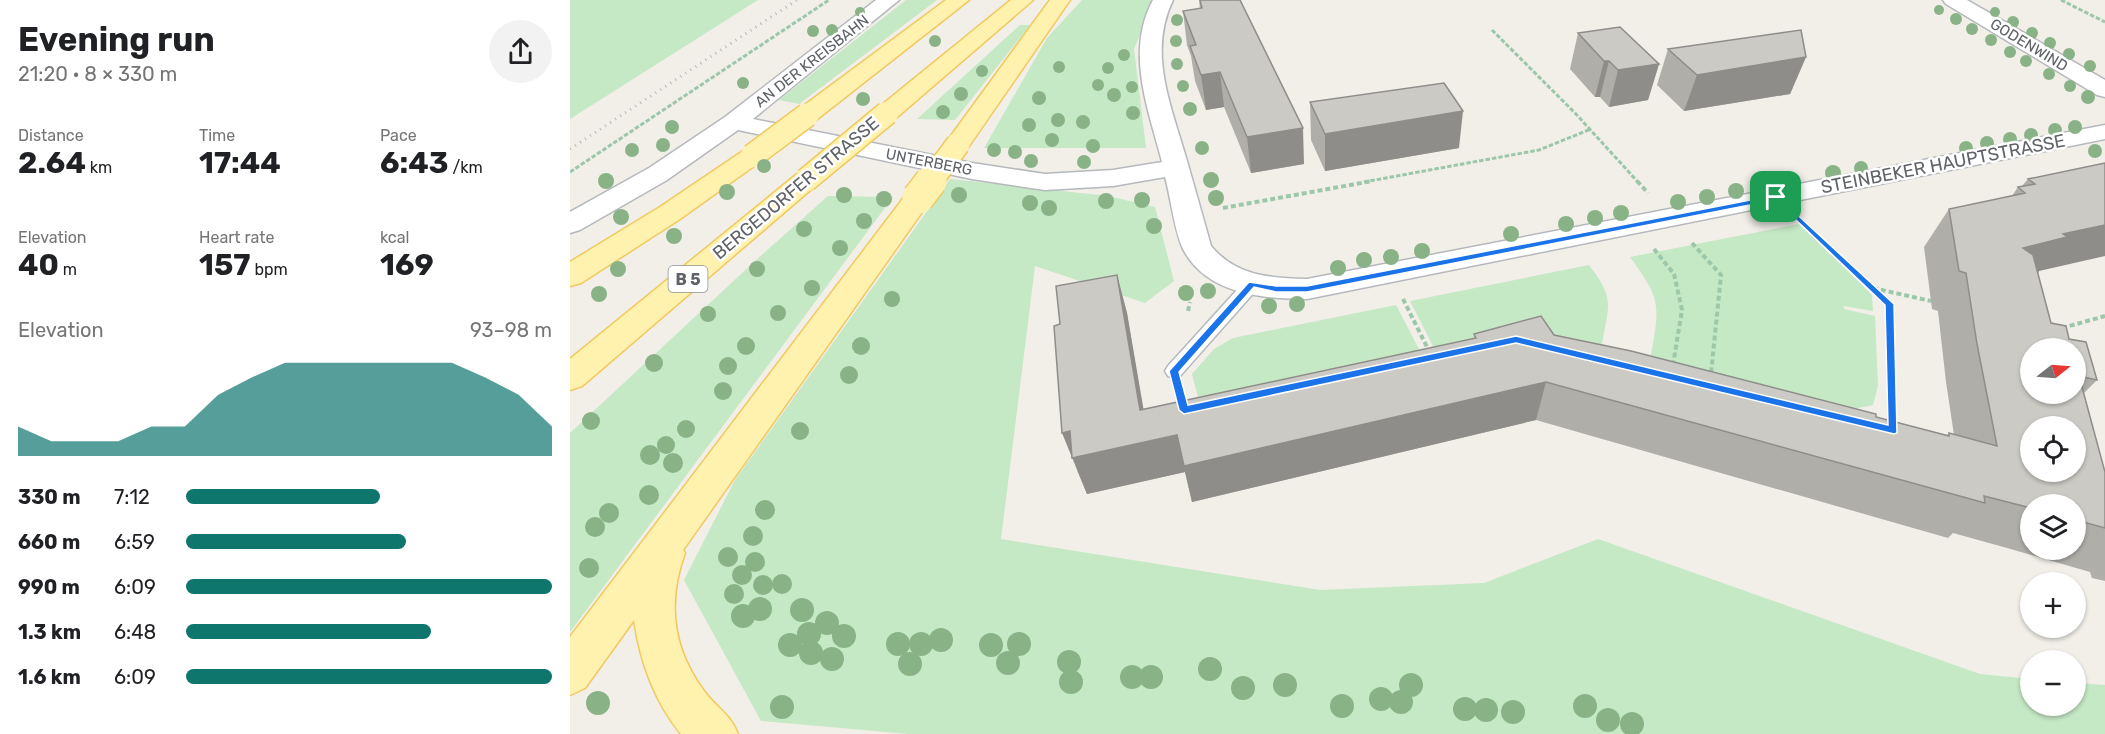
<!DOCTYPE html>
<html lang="en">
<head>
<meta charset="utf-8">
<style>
  :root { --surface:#fff; --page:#f2f2f2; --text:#202124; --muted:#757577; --accent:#0f766e }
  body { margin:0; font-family:Rubik,sans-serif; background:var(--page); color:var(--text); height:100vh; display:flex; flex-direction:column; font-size:22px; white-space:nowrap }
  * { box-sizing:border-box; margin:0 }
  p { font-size:20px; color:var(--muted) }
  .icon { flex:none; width:33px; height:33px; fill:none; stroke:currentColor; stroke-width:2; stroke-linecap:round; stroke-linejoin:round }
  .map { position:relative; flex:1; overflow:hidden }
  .panel { display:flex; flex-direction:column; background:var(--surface); width:570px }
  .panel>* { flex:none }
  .needle { width:39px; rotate:73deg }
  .controls { position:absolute; left:1450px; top:338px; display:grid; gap:12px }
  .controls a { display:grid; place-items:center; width:66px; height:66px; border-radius:50%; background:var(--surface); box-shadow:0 2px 4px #0004; font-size:30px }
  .pin { position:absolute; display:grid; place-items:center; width:51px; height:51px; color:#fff; margin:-26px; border-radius:12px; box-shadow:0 3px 9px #0006 }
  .round { display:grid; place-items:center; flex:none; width:63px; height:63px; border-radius:32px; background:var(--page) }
  .head { display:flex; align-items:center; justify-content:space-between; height:102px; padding:0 18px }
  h1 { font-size:33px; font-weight:700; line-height:45px }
  .metrics { display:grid; grid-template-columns:repeat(3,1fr); gap:9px; height:102px; padding:6px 18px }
  .metrics div { display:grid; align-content:center }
  .metrics b { font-size:30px; font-weight:700 }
  .metrics small { font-size:16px; font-weight:400 }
  .metrics p { font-size:16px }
  .chart { height:168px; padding:12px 18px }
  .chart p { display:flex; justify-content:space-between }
  .chart svg { width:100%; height:108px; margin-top:6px; fill:var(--accent); opacity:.7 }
  ul { padding:0 18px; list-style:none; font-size:20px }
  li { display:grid; grid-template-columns:96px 72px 1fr; align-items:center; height:45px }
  li i { height:15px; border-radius:8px; background:var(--accent) }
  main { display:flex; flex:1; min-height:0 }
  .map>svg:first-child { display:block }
  .green { fill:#c5e8c5 }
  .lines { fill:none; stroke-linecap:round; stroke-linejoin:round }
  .lane-casing { stroke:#b5b8bc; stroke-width:3 }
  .street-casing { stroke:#b5b8bc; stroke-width:3 }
  .primary-casing { stroke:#f2c960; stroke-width:3 }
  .path-far2 { stroke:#9cc7a9; stroke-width:3; stroke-dasharray:4.5 2; stroke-linecap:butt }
  .path-far1 { stroke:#9cc7a9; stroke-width:4; stroke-dasharray:5 3; stroke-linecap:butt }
  .path { stroke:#9cc7a9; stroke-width:4.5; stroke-dasharray:8 4; stroke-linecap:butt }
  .lane { fill:#fff; fill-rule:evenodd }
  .street { fill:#fff; fill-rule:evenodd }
  .primary { fill:#fff2af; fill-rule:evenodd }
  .rail { stroke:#b6b7b8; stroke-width:3; stroke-dasharray:1 5; stroke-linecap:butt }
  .primary-bridge-far1-casing { stroke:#f2c960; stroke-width:26; stroke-linecap:butt }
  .primary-bridge-casing { stroke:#f2c960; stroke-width:34; stroke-linecap:butt }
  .primary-bridge-far1 { stroke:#fff2af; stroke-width:23 }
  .primary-bridge { stroke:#fff2af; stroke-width:31 }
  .tree { fill:#89b387 }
  .wall { fill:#afaea9; fill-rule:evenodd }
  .shaded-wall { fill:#8f8d8a }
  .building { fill:#cccac5; stroke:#8f8d8a; stroke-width:1.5; fill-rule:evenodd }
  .route { fill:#1a73e8; stroke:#fff; stroke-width:1.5; fill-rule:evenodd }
  .labels { text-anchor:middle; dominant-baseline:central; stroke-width:5; stroke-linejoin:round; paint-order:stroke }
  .far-street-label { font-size:15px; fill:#5f6368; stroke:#fff }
  .shield { fill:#fff; stroke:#8f9295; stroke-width:1.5 }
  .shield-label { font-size:16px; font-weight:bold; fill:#5f6368 }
  .street-label { font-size:18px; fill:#5f6368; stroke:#fff }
</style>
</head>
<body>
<main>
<section class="panel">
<div class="head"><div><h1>Evening run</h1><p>21:20 · 8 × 330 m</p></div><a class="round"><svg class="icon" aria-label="share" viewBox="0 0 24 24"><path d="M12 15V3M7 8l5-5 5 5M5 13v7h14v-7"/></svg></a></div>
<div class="metrics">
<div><p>Distance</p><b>2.64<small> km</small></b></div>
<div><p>Time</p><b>17:44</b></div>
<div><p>Pace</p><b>6:43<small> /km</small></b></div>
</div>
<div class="metrics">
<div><p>Elevation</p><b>40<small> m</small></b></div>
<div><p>Heart rate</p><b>157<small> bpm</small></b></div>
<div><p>kcal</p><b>169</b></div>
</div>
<div class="chart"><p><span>Elevation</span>93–98 m</p>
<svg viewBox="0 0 160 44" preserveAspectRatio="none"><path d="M0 44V32L10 38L20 38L30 38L40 32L50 32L60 19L70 12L80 6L90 6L100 6L110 6L120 6L130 6L140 12L150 19L160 32V44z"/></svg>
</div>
<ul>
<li><b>330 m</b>7:12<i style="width:53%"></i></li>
<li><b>660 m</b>6:59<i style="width:60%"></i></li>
<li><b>990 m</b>6:09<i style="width:100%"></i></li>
<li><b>1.3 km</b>6:48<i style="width:67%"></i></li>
<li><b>1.6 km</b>6:09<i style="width:100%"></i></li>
</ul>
</section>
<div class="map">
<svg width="1535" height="734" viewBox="0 0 1535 734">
  <rect width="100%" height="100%" fill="#f1efe8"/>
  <g class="green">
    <path d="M0,0H188L0,119Z"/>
    <path d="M336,0H367L229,104L209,100Z"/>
    <path d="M512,0H584L564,49L576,148H414L477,38Z"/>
    <path d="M450,25H460L385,120L347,119Z"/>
    <path d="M380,179L538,196L585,207L604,281L575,303L465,266L431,539L750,590L914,583L1028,539L1410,674L1461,679V705H1506V683L1535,685V734H338L191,721L114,580L165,480Z"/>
    <path d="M258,196L323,197L0,632V433L185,261Z"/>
    <path d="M1229,224L1302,295L1303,311L1274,306V309L1305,316L1308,386L1303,405L1279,410L865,350L840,301L1019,265C1045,299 1039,304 1032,344L1081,355C1090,305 1091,299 1060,257Z"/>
    <path d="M826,305L851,353L629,401L622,374L644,349L663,338Z"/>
  </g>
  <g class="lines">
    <g class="lane-casing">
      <path id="lane" d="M682,278L688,280L690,284L688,288L610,376L604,378L598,376L595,371L598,366L676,280Z"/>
    </g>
    <g class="street-casing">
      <g id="street">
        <path d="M306,0H329L183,119L402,163L475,174L543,170L592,162C578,108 555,52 583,0H603C577,53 602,108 617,161C625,189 633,217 641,246C666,276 699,278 737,279L1535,125V139L737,299C693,299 636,294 613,249C604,230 601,198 595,177L543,186L475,190L402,179L168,130L97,180L10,230L0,233V212L79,168L155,117Z"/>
        <path d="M1373,0H1397L1535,80V97L1527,95L1376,4Z"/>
      </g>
    </g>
    <g class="primary-casing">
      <g id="primary">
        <path d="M376,0H399L246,120L237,122L228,120L225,115L228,110Z"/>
        <path d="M441,0H463L326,118L317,120L308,118L305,113L308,108Z"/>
        <path d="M480,0H500L397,149L388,152L379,149L375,144Z"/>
        <path d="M182,148L191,151L195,156L191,161L110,219L11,283L0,286V262L90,207L173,151Z"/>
        <path d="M236,172L245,174L249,180L245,186L12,386L0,390V359L227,174Z"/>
        <path d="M348,190L358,192L362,198L113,550L115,553C97,602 102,648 134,691C147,709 159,712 168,734H111C85,702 70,661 64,620L15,688L0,695V637L338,192Z"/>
      </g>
    </g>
    <g class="path-far2">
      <path d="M1491,0L1535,22"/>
      <path d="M922,30L1005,113L1068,182"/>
      <path d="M0,172L259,0"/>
      <path d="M794,182L969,150L1021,129"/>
    </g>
    <g class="path-far1">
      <path d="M1067,181L1078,193"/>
      <path d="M653,208L802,181"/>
      <path d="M1231,220L1319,304L1323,421"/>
      <path d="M1122,243L1151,275L1141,374"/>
      <path d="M1084,249L1104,274L1112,310L1103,365"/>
      <path d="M1303,288L1361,301"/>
      <path d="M833,299L859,351"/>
      <path d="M618,311L620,302"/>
      <path d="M1492,328L1535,316"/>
    </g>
    <path class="path" d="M1323,419V426"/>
    <use href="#lane" class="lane"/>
    <use href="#street" class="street"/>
    <use href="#primary" class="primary"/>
    <path class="rail" d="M0,149L227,0"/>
    <g class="primary-bridge-far1-casing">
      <g id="primary-bridge-far1">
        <path d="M182,156L237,115"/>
        <path d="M236,180L317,113"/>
        <path d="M360,182L388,144"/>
      </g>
    </g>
    <g class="primary-bridge-casing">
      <path id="primary-bridge" d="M348,198L361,181"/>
    </g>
    <use href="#primary-bridge-far1" class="primary-bridge-far1"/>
    <use href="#primary-bridge" class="primary-bridge"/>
  </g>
  <g class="tree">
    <circle cx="1369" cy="10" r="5"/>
    <circle cx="290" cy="12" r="5"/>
    <circle cx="1425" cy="12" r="5"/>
    <circle cx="1386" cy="19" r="6"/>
    <circle cx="607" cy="20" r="6"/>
    <circle cx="1443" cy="22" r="6"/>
    <circle cx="1402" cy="29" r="6"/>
    <circle cx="262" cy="30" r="6"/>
    <circle cx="243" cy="31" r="6"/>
    <circle cx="1462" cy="33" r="6"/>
    <circle cx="1421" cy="40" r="6"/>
    <circle cx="365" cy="41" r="6"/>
    <circle cx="606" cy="41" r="6"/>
    <circle cx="1480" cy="43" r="6"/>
    <circle cx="1440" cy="52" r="6"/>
    <circle cx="1499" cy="54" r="6"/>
    <circle cx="554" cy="55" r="6"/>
    <circle cx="1456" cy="61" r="6"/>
    <circle cx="607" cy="64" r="6"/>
    <circle cx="1520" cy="66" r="6"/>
    <circle cx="489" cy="67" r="6"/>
    <circle cx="538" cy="68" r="6"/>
    <circle cx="412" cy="71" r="6"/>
    <circle cx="1479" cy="74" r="6"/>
    <circle cx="173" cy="83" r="6"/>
    <circle cx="528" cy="85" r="6"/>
    <circle cx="613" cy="86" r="6"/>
    <circle cx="1500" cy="86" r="6"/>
    <circle cx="562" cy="87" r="6"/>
    <circle cx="391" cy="94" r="7"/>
    <circle cx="544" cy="95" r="7"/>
    <circle cx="1518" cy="97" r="7"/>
    <circle cx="469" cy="98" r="7"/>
    <circle cx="293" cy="99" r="7"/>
    <circle cx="620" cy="109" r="7"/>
    <circle cx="373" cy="112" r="7"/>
    <circle cx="563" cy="113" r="7"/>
    <circle cx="488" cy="120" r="7"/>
    <circle cx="513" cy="122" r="7"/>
    <circle cx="459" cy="125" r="7"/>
    <circle cx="102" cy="127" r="7"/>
    <circle cx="1505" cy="127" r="7"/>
    <circle cx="1485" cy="130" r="7"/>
    <circle cx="1461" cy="135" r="7"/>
    <circle cx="1440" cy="139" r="7"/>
    <circle cx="482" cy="140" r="7"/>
    <circle cx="1417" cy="143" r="7"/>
    <circle cx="93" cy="145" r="7"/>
    <circle cx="523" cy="146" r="7"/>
    <circle cx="632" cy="148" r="7"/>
    <circle cx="1396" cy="148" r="7"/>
    <circle cx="62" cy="150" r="7"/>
    <circle cx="424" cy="150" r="7"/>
    <circle cx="1525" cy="151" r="7"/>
    <circle cx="445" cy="152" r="7"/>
    <circle cx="461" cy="161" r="7"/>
    <circle cx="514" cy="162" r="7"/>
    <circle cx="194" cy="166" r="7"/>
    <circle cx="1291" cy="168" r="7"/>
    <circle cx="1263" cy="173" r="8"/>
    <circle cx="641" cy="180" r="8"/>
    <circle cx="36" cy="181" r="8"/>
    <circle cx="1192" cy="186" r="8"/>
    <circle cx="1166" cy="191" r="8"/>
    <circle cx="157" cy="192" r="8"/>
    <circle cx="274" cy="195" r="8"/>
    <circle cx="389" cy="195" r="8"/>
    <circle cx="1137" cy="197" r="8"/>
    <circle cx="646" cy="198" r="8"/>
    <circle cx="314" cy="199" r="8"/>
    <circle cx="572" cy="200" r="8"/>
    <circle cx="536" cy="201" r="8"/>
    <circle cx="1108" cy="202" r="8"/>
    <circle cx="460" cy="203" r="8"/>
    <circle cx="479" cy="208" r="8"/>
    <circle cx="1051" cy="213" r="8"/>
    <circle cx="51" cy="217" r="8"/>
    <circle cx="1025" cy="218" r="8"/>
    <circle cx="294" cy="221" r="8"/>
    <circle cx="996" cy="224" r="8"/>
    <circle cx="584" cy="226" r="8"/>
    <circle cx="234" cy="229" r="8"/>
    <circle cx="941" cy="234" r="8"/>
    <circle cx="104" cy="236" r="8"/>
    <circle cx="270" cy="248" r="8"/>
    <circle cx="852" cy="251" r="8"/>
    <circle cx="821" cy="257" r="8"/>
    <circle cx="794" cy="260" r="8"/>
    <circle cx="768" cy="268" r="8"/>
    <circle cx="48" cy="269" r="8"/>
    <circle cx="187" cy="269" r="8"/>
    <circle cx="242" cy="288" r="8"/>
    <circle cx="638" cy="291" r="8"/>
    <circle cx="616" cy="293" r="8"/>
    <circle cx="29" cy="294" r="8"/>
    <circle cx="322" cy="299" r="8"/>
    <circle cx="727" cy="304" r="8"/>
    <circle cx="699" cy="306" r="8"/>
    <circle cx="208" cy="313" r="8"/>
    <circle cx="138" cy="314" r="8"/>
    <circle cx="176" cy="346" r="9"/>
    <circle cx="291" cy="346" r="9"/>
    <circle cx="84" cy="363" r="9"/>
    <circle cx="158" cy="366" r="9"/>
    <circle cx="279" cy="375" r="9"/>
    <circle cx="153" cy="391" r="9"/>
    <circle cx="21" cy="421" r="9"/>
    <circle cx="116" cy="429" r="9"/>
    <circle cx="230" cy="431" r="9"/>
    <circle cx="96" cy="445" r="9"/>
    <circle cx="80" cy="455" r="10"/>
    <circle cx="103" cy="463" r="10"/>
    <circle cx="79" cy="495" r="10"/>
    <circle cx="195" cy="510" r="10"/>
    <circle cx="39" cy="513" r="10"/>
    <circle cx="25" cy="527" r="10"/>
    <circle cx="183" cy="536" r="10"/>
    <circle cx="158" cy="557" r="10"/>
    <circle cx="185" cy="562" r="10"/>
    <circle cx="19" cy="568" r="10"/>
    <circle cx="172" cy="575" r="10"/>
    <circle cx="212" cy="584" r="10"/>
    <circle cx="193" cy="585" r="10"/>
    <circle cx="164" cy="594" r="10"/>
    <circle cx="190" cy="609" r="12"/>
    <circle cx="232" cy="610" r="12"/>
    <circle cx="173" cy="616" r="12"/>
    <circle cx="257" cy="623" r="12"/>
    <circle cx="239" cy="634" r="12"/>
    <circle cx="274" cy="636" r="12"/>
    <circle cx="371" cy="640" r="12"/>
    <circle cx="328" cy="644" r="12"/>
    <circle cx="351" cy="644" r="12"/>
    <circle cx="449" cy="644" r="12"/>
    <circle cx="220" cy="645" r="12"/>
    <circle cx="421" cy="645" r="12"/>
    <circle cx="241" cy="653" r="12"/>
    <circle cx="262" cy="659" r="12"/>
    <circle cx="499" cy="662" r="12"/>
    <circle cx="438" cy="663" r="12"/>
    <circle cx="340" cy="664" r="12"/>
    <circle cx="640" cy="669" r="12"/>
    <circle cx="562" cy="677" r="12"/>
    <circle cx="581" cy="677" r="12"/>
    <circle cx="501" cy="682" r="12"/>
    <circle cx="715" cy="685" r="12"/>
    <circle cx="841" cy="685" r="12"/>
    <circle cx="673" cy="688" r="12"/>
    <circle cx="811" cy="699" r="12"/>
    <circle cx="831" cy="702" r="12"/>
    <circle cx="28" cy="703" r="12"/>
    <circle cx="772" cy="706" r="12"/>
    <circle cx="1015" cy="706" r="12"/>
    <circle cx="212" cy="707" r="12"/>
    <circle cx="895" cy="709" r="12"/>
    <circle cx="916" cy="710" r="12"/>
    <circle cx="943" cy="712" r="12"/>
    <circle cx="1038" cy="720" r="12"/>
    <circle cx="1062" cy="724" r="12"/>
  </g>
  <g class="wall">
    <path d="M629,0H670L734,164L681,173L654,107L636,110L625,81L621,56L617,45L613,11L630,9Z"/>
    <path d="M1008,33L1089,64L1078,100L1039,107L1030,97H1025L1000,69Z"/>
    <path d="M1098,49L1236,57L1220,94L1114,111L1087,85Z"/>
    <path d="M740,102L889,148L755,171L741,140Z"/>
    <path d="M1535,163L1468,273L1481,323L1499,339L1527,380L1514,393L1535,472V581L1522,578L1520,572L1437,548L1383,533L1378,538L966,420L622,502L615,472L517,494L507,470L490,324L547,275L557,313L573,410L904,339V334L984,335L1377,435L1379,433L1384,435L1376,382L1368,311L1362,309L1354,247L1379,209L1442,196L1448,187L1452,186L1458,179ZM1461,504H1506V549H1461Z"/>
  </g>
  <g class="shaded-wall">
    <path d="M1236,57L1220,94L1114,111L1127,75Z"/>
    <path d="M1034,61H1039L1030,97H1025Z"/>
    <path d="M1089,64L1078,100L1039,107L1048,70Z"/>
    <path d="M650,72L654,107L636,110L631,75Z"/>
    <path d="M893,111L889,148L755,171V134Z"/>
    <path d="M733,128L734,164L681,173L677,137Z"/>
    <path d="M1535,225V256L1469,271L1466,275L1453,248L1493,234Z"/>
    <path d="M547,275L557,313L579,441L607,435L976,382L966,420L622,502L615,472L517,494L492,433L570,410Z"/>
  </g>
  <g class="building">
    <path d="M630,0H670L733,128L677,137L650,72L631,75L620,46L626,45L613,11L632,8Z"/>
    <path d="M1050,27L1089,64L1048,70L1039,61H1034L1008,33Z"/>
    <path d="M1231,30L1236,57L1127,75L1098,49Z"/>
    <path d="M874,83L893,111L755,134L740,102Z"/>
    <path d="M1535,163V225L1493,234L1497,237L1453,248L1463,255L1481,323L1496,326L1499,339L1516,342L1527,380L1509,376L1535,472V528L1506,520V504H1461V508L1414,496L1415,503L976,382L614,466L607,435L502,458L500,431L492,433L484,326L490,324L486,286L547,275L570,410L906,338L904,334L971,316L984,335L1061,351L1306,414V417L1379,436V433L1427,446L1407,344L1396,273L1389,271L1379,209L1455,193L1448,187L1465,184L1458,179ZM1461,348H1506V393H1461ZM1461,426H1506V471H1461Z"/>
  </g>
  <path class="route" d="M1206,195L1324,304L1327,433L1324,434L946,343L614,414L609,410L599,371L679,282L706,286H737ZM1205,200L1315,305L1318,425L946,336L618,405L609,372L684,287L706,292H737Z"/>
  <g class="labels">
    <g class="far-street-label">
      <text transform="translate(1459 45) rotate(31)">GODENWIND</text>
      <text transform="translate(242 61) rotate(-38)">AN DER KREISBAHN</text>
      <text transform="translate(359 162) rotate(11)">UNTERBERG</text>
    </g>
    <rect class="shield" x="98.5" y="266" width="39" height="26" rx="4.5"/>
    <g class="shield-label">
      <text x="118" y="279">B 5</text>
    </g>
    <g class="street-label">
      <text transform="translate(1373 164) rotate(-11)">STEINBEKER HAUPTSTRASSE</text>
      <text transform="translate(226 188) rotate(-40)">BERGEDORFER STRASSE</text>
    </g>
  </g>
</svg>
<div class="controls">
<a><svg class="needle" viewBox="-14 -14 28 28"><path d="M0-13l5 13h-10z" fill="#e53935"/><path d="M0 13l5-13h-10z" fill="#757577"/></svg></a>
<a><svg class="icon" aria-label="locate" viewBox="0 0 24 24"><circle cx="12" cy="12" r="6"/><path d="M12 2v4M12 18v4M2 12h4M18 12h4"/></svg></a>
<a><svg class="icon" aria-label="layers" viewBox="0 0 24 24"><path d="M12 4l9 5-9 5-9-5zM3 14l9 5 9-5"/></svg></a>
<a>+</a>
<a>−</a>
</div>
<div class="pin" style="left:1206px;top:197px;background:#1e9e55"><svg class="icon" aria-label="arrive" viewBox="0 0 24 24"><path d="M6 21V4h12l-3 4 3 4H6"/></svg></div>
</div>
</main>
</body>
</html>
